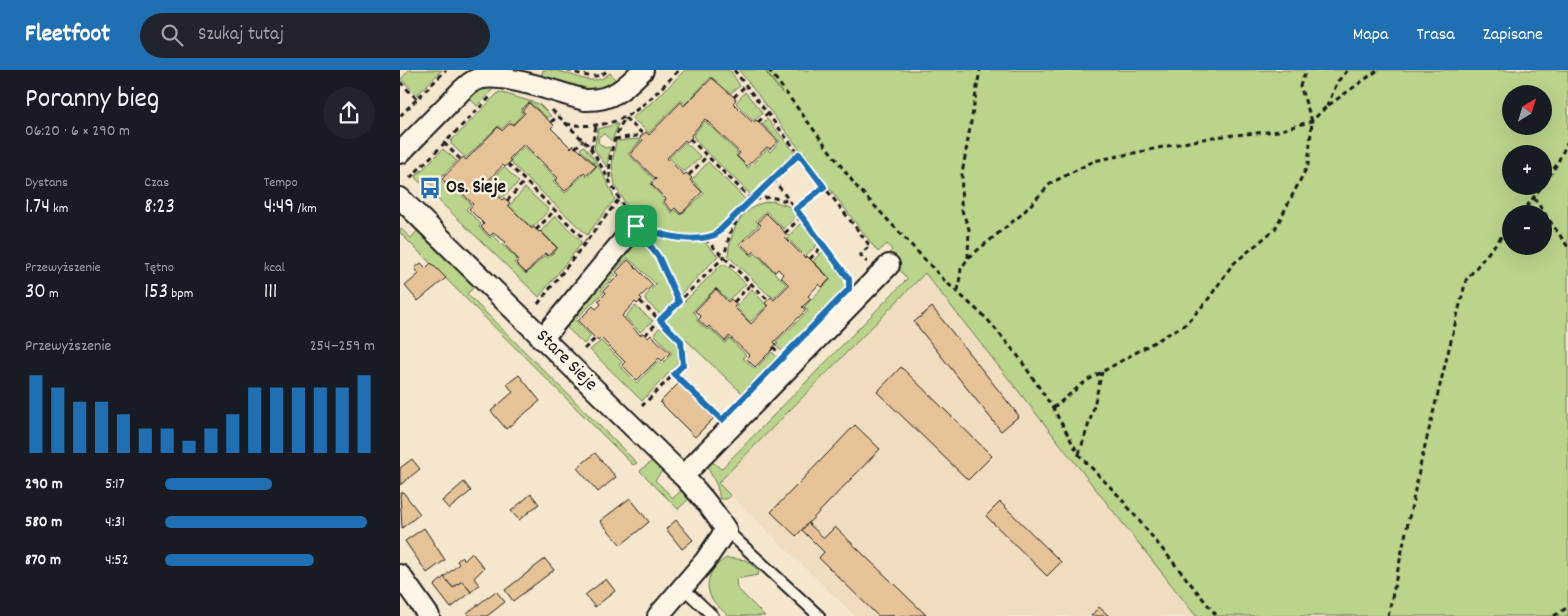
<!DOCTYPE html>
<html lang="pl">
<head>
<meta charset="utf-8">
<style>
  :root { --surface:#171b24; --page:#20242c; --text:#f1f3f6; --muted:#9ea1a6; --accent:#1f6fb2 }
  body { margin:0; font-family:Dekko,sans-serif; background:var(--page); color:var(--text); height:100vh; display:flex; flex-direction:column; font-size:19px; white-space:nowrap }
  * { box-sizing:border-box; margin:0 }
  p { font-size:16px; color:var(--muted) }
  .icon { flex:none; width:28px; height:28px; fill:none; stroke:currentColor; stroke-width:2; stroke-linecap:round; stroke-linejoin:round }
  .map { position:relative; flex:1; overflow:hidden }
  .panel { display:flex; flex-direction:column; background:var(--surface); width:400px }
  .panel>* { flex:none }
  .needle { width:32px; rotate:38deg }
  .controls { position:absolute; left:1102px; top:15px; display:grid; gap:10px }
  .controls a { display:grid; place-items:center; width:50px; height:50px; border-radius:50%; background:var(--surface); box-shadow:0 5px 20px #0002; font-size:25px }
  .pin { position:absolute; display:grid; place-items:center; width:42px; height:42px; color:#fff; margin:-21px; border-radius:10px; box-shadow:0 2px 8px #0006 }
  .round { display:grid; place-items:center; flex:none; width:52px; height:52px; border-radius:26px; background:var(--page) }
  .summary { display:flex; align-items:center; justify-content:space-between; height:85px; padding:0 25px }
  h1 { font-size:28px; font-weight:600; line-height:38px }
  .metrics { display:grid; grid-template-columns:repeat(3,1fr); gap:8px; height:85px; padding:5px 25px }
  .metrics div { display:grid; align-content:center }
  .metrics b { font-size:21px; font-weight:600 }
  .metrics small { font-size:14px; font-weight:400 }
  .metrics p { font-size:14px }
  .chart { height:140px; padding:10px 25px }
  .chart p { display:flex; justify-content:space-between }
  .chart svg { width:100%; height:90px; margin-top:5px; stroke:var(--accent); stroke-width:6 }
  ul { padding:0 25px; list-style:none; font-size:16px }
  li { display:grid; grid-template-columns:80px 60px 1fr; align-items:center; height:38px }
  li i { height:12px; border-radius:6px; background:var(--accent) }
  header { display:flex; align-items:center; gap:30px; box-sizing:border-box; height:70px; padding:0 25px; background:var(--accent); color:#fff }
  header strong { font-size:24px }
  nav { display:flex; gap:28px; margin-inline-start:auto; font-size:18px }
  .search { width:350px; height:45px; background:var(--page); display:flex; align-items:center; gap:12px; box-sizing:border-box; padding:0 18px; border-radius:28px; color:var(--muted); font-size:19px }
  main { display:flex; flex:1; min-height:0 }
  .map>svg:first-child { display:block }
  .built { fill:#f0dcbe }
  .green { fill:#bad48b; stroke:#6b7854; fill-rule:evenodd }
  .building { fill:#e5c397; stroke:#1c1c1c }
  .lines { fill:none; stroke-linecap:round; stroke-linejoin:round }
  .service-casing { stroke:#1c1c1c; stroke-width:14 }
  .minor-casing { stroke:#1c1c1c; stroke-width:24 }
  .path { stroke:#1c1c1c; stroke-width:3; stroke-dasharray:5 4; stroke-linecap:butt }
  .service { stroke:#fcf5e5; stroke-width:10 }
  .minor { stroke:#fcf5e5; stroke-width:20 }
  .route-casing { stroke:#fff; stroke-width:10 }
  .route { stroke:#1f6fb2; stroke-width:6 }
  .labels { text-anchor:middle; dominant-baseline:central; stroke-width:4.5; stroke-linejoin:round; paint-order:stroke }
  .poi-label { font-size:19px; font-weight:bold; fill:#1c1c1c; stroke:#fcf5e5; text-anchor:start }
  .street-label { font-size:19px; fill:#1c1c1c; stroke:#fcf5e5 }
</style>
</head>
<body>
<header>
<strong>Fleetfoot</strong>
<div class="search"><svg class="icon" aria-label="search" viewBox="0 0 24 24"><circle cx="10" cy="10" r="6"/><path d="M15 15l6 6"/></svg>Szukaj tutaj</div>
<nav><a>Mapa</a><a>Trasa</a><a>Zapisane</a></nav>
</header>
<main>
<section class="panel">
<div class="summary"><div><h1>Poranny bieg</h1><p>06:20 · 6 × 290 m</p></div><a class="round"><svg class="icon" aria-label="share" viewBox="0 0 24 24"><path d="M12 15V3M7 8l5-5 5 5M5 13v7h14v-7"/></svg></a></div>
<div class="metrics">
<div><p>Dystans</p><b>1.74<small> km</small></b></div>
<div><p>Czas</p><b>8:23</b></div>
<div><p>Tempo</p><b>4:49<small> /km</small></b></div>
</div>
<div class="metrics">
<div><p>Przewyższenie</p><b>30<small> m</small></b></div>
<div><p>Tętno</p><b>153<small> bpm</small></b></div>
<div><p>kcal</p><b>111</b></div>
</div>
<div class="chart"><p><span>Przewyższenie</span>254–259 m</p>
<svg viewBox="0 0 160 44" preserveAspectRatio="none"><path d="M5 44V6M15 44V12M25 44V19M35 44V19M45 44V25M55 44V32M65 44V32M75 44V38M85 44V32M95 44V25M105 44V12M115 44V12M125 44V12M135 44V12M145 44V12M155 44V6"/></svg>
</div>
<ul>
<li><b>290 m</b>5:17<i style="width:51%"></i></li>
<li><b>580 m</b>4:31<i style="width:96%"></i></li>
<li><b>870 m</b>4:52<i style="width:71%"></i></li>
</ul>
</section>
<div class="map">
<svg width="1168" height="546" viewBox="0 0 1168 546">
  <rect width="100%" height="100%" fill="#f5e6ce"/>
  <filter id="ink" filterUnits="userSpaceOnUse"><feTurbulence type="fractalNoise" baseFrequency=".02" numOctaves="2"/><feDisplacementMap in="SourceGraphic" scale="10" xChannelSelector="R" yChannelSelector="G"/><feConvolveMatrix kernelMatrix="1 2 1 2 8 2 1 2 1" color-interpolation-filters="sRGB"/></filter>
  <g filter="url(#ink)">
    <path class="built" d="M525,203L749,487L796,546H455L318,413Z"/>
    <g class="green">
      <path d="M9,0H42L18,24H16L1,9Z"/>
      <path d="M143,0C148,0 153,0 158,1C177,5 194,18 210,3L217,12L216,14L189,22L141,7Z"/>
      <path d="M285,0H330L340,16L329,24L311,7L285,34L281,30L249,63L232,48L256,29Z"/>
      <path d="M339,0H364L382,23L365,0H1168V546H796L525,203L318,413L331,426L327,429H320L317,416L306,394L308,392L314,393L321,399L507,209L488,184L492,180L487,174L478,182ZM1111,24H1144V56H1111ZM1111,84H1144V116H1111ZM1111,144H1144V176H1111Z"/>
      <path d="M97,15L77,36L71,30V22L77,18Z"/>
      <path d="M99,22L139,34L151,46L147,48L129,32L120,41L123,43L113,54L110,51L102,59L98,56L66,88L51,74V71Z"/>
      <path d="M345,22L361,41L362,44L353,51L336,33Z"/>
      <path d="M367,49L395,83L354,125H351L296,71L293,65L305,51L338,83L336,86L348,98L367,79L370,82L380,71L362,54Z"/>
      <path d="M218,54L212,71L204,64L199,66L198,72L205,78L210,77L207,97L194,79L198,59Z"/>
      <path d="M240,69L241,70L228,84L254,109L250,114L264,129L262,132L272,143L275,140L281,145L304,123L292,110L308,92L346,130V132L321,158L312,164L302,166H280L249,157L234,148L215,116L212,94L216,71Z"/>
      <path d="M285,72L301,87L284,102L269,88Z"/>
      <path d="M124,76L156,108L153,111L165,123L184,104L187,107L197,96L180,79L184,76C198,92 206,110 215,129L187,165L111,93V89Z"/>
      <path d="M43,79L57,91L39,109L51,120L54,117L71,134L66,139L81,154L79,157L90,168L93,165L117,189L114,193L126,204L145,185L148,188L158,178L141,161L155,146L181,171V174L139,227L31,123L35,119L26,109L21,113L16,109V106Z"/>
      <path d="M104,97L119,112L102,128L87,113Z"/>
      <path d="M125,118L149,140L134,156L131,157L109,136Z"/>
      <path d="M373,131L388,136L396,144L395,147L384,159L366,141L356,151L359,154L339,174L351,186L355,183L387,215L374,228L371,225L370,226L328,186C331,158 342,134 373,131Z"/>
      <path d="M400,154H403L417,173V175L405,186L387,168Z"/>
      <path d="M0,158L11,168L19,159L75,212V216L67,224L237,393L233,395L0,163Z"/>
      <path d="M237,163L256,187L274,230L260,244L245,230L246,228L245,227L256,214L228,188L213,202L216,205L201,220L204,222L175,250L191,266L184,274L164,255Z"/>
      <path d="M254,166L285,173L304,172L318,186L279,226L268,199L250,169Z"/>
      <path d="M422,182H424L447,211L446,216L383,282L376,276L378,274L376,272L408,241L404,237L431,209L413,191Z"/>
      <path d="M321,195H327L346,214L328,230L316,218L293,241L298,247L296,250L307,260L309,258L325,273L329,268L346,285L343,288L355,299L372,282L377,287L342,323L267,252V249Z"/>
      <path d="M352,219L367,236L350,252L336,237Z"/>
      <path d="M235,236L253,251L240,262L225,247Z"/>
      <path d="M260,257L277,273L278,293L242,331L190,280L201,271L222,292L219,295L237,313L258,291L262,294L272,283L254,264Z"/>
      <path d="M253,390L263,400L255,410L273,428L282,420L291,427L278,439L240,401Z"/>
      <path d="M327,488L346,490L359,501L358,505L336,509L337,518L365,546H329C322,540 313,533 310,525C304,509 314,494 327,488Z"/>
    </g>
    <g class="building">
      <path d="M312,8L334,27L336,30L333,33L353,53L356,50L378,71L370,79L367,77L347,96L337,86L340,83L305,49L291,65L292,67L287,72L285,70L267,88L284,105L286,103L292,108L290,110L302,122L281,144L275,138L272,141L264,132L266,129L251,114L256,109L230,84L243,70L240,67L246,62L249,65L281,32L284,36Z"/>
      <path d="M129,33L154,55L151,58L171,78L173,75L179,80L196,96L187,105L184,102L165,121L155,111L158,108L124,74L109,89L111,91L105,97L103,95L86,113L102,130L104,128L110,133L108,135L132,159L134,157L139,162L140,161L157,178L148,186L145,183L126,203L116,193L119,190L104,174L106,172L93,163L90,166L81,157L84,154L69,139L73,134L54,115L51,118L42,109L63,87L66,90L98,57L102,61L110,53L113,55L125,43L122,41Z"/>
      <path d="M366,143L383,160L387,166L385,168L405,188L407,186L430,209L422,217L419,214L408,226L411,229L402,237L406,240L374,272L376,274L372,280L355,297L346,288L349,285L329,266L325,271L309,256L307,258L298,250L301,247L295,241L316,219L328,232L331,229L334,232L337,234L334,237L351,254L368,236L365,233L371,227L374,230L389,215L381,207L383,204L378,199L375,202L355,181L351,184L341,174L361,155L358,152Z"/>
      <path d="M228,190L253,215L240,227L242,229L237,234L235,232L222,246L240,265L243,263L248,268L251,265L270,283L262,291L259,288L237,310L222,295L225,292L201,268L198,271L178,251L193,236L196,239L201,234L198,231L206,223L204,220L219,205L216,202Z"/>
      <path d="M21,193L26,198L31,193L46,208L18,231L5,216L19,204L15,198Z"/>
      <path d="M532,237L619,346L601,361L514,252Z"/>
      <path d="M501,297L592,386L568,410L477,322Z"/>
      <path d="M119,305L140,331L106,359L91,341L113,322L107,314Z"/>
      <path d="M279,313L314,348L295,367L260,332Z"/>
      <path d="M455,355L480,379L396,466L371,442Z"/>
      <path d="M195,383L216,407L198,422L177,398Z"/>
      <path d="M12,389L20,399L0,415V398Z"/>
      <path d="M64,412L71,421L49,439L42,431Z"/>
      <path d="M3,422L20,444L2,458L0,424Z"/>
      <path d="M131,424L139,434L119,450L111,441Z"/>
      <path d="M230,428L249,452L221,475L200,451Z"/>
      <path d="M600,432L661,492L647,506L586,446Z"/>
      <path d="M276,450L293,470L282,479L266,459Z"/>
      <path d="M408,453L424,468L435,457L526,545L478,546L419,488L424,482L402,460Z"/>
      <path d="M24,458L45,490L27,503L5,471Z"/>
      <path d="M72,483L84,498L74,508L79,515L71,522L62,511L53,518L44,507L59,494L57,491L62,487L65,490Z"/>
      <path d="M145,489L154,500L113,531L105,520Z"/>
      <path d="M44,507L53,518L62,511L71,522L51,538L34,516Z"/>
      <path d="M206,509L215,521L195,537L185,525Z"/>
      <path d="M96,521L105,532L87,546H70L67,543Z"/>
      <path d="M699,537L709,546H691Z"/>
    </g>
    <g class="lines">
      <g class="service-casing">
        <g id="service">
          <path d="M326,460L419,546"/>
          <path d="M283,518L313,546"/>
        </g>
      </g>
      <g class="minor-casing">
        <g id="minor">
          <path d="M0,83L63,19C68,15 72,10 79,9C103,2 159,23 185,30C212,31 225,18 243,0"/>
          <path d="M0,128L283,406C299,423 313,439 326,460L305,491L258,546"/>
          <path d="M142,269L236,155"/>
          <path d="M283,406L489,195"/>
          <path d="M0,505L29,546"/>
        </g>
      </g>
      <g class="path">
        <path d="M167,0C182,4 195,12 208,0"/>
        <path d="M334,0L470,176L461,183V186L467,192"/>
        <path d="M369,0L456,116L544,210L587,249L618,286L653,338L679,385L719,426L817,546"/>
        <path d="M0,12L17,29"/>
        <path d="M334,27L346,15"/>
        <path d="M927,36L938,11L948,0"/>
        <path d="M152,40L187,74L195,85L226,141"/>
        <path d="M0,46L46,0"/>
        <path d="M151,52L158,46"/>
        <path d="M358,52L368,43"/>
        <path d="M166,54C224,62 242,37 279,0"/>
        <path d="M215,69L236,66L241,62"/>
        <path d="M290,69L352,130L371,127L390,132"/>
        <path d="M44,73L60,89"/>
        <path d="M175,78L183,70"/>
        <path d="M191,79L196,56"/>
        <path d="M108,94L186,171"/>
        <path d="M289,105L307,86"/>
        <path d="M10,108L91,26"/>
        <path d="M210,108C208,87 214,66 225,48L243,64"/>
        <path d="M373,109L449,210"/>
        <path d="M1144,114L1157,94L1168,71"/>
        <path d="M1134,128L1168,177"/>
        <path d="M107,131L125,111"/>
        <path d="M404,132L408,138"/>
        <path d="M396,139L424,117"/>
        <path d="M1121,144L1142,116"/>
        <path d="M136,160L155,140"/>
        <path d="M252,161L281,170L305,169L315,165L342,141L399,84"/>
        <path d="M385,163L402,146"/>
        <path d="M305,169L368,230"/>
        <path d="M247,170L268,204L279,232"/>
        <path d="M568,188L569,159L561,138L562,104L580,0"/>
        <path d="M410,189L423,175"/>
        <path d="M558,221L561,199L568,188L622,144L651,113L694,91L813,67L878,61L912,51L926,37L978,0"/>
        <path d="M240,231L281,271L283,295L242,336"/>
        <path d="M334,232L351,214"/>
        <path d="M138,234L219,129"/>
        <path d="M245,265L324,187L330,163L340,145"/>
        <path d="M373,277L379,283"/>
        <path d="M184,279L195,269"/>
        <path d="M274,304L318,346"/>
        <path d="M653,338L686,311L786,254L807,231L832,195L875,159L908,95L912,51L900,16L906,0"/>
        <path d="M679,384L692,344L702,302"/>
        <path d="M988,546L1021,392L1066,210L1111,155"/>
        <path d="M1154,546L1168,537"/>
      </g>
      <use href="#service" class="service"/>
      <use href="#minor" class="minor"/>
    </g>
  </g>
  <g class="lines" filter="url(#ink)">
    <g class="route-casing">
      <path id="route" d="M399,84L424,117L396,139L449,209V219L322,350L274,304L283,295L281,271L260,250L279,232L259,188L236,156C263,165 287,174 315,165Z"/>
    </g>
    <use href="#route" class="route"/>
  </g>
  <defs>
    <g id="bus-bare" transform="scale(1.725)"><path d="M-5-6H5V4H4V6H2V4H-2V6H-4V4H-5ZM-3.5-4V0h7V-4ZM-3.5 1.2v1.5H-2V1.2ZM2 1.2v1.5H3.5V1.2Z" fill="#1f6fb2" stroke="#fcf5e5" stroke-width="2.5" paint-order="stroke"/></g>
  </defs>
  <g fill-rule="evenodd">
    <use href="#bus-bare" x="30" y="118"/>
  </g>
  <g class="labels">
    <g class="poi-label">
      <text x="46" y="118">Os. Sieje</text>
    </g>
    <g class="street-label">
      <text transform="translate(166 291) rotate(45)">Stare Sieje</text>
    </g>
  </g>
</svg>
<div class="controls">
<a><svg class="needle" viewBox="-14 -14 28 28"><path d="M0-13l5 13h-10z" fill="#e53935"/><path d="M0 13l5-13h-10z" fill="#9ea1a6"/></svg></a>
<a>+</a>
<a>−</a>
</div>
<div class="pin" style="left:236px;top:156px;background:#1e9e55"><svg class="icon" aria-label="arrive" viewBox="0 0 24 24"><path d="M6 21V4h12l-3 4 3 4H6"/></svg></div>
</div>
</main>
</body>
</html>
